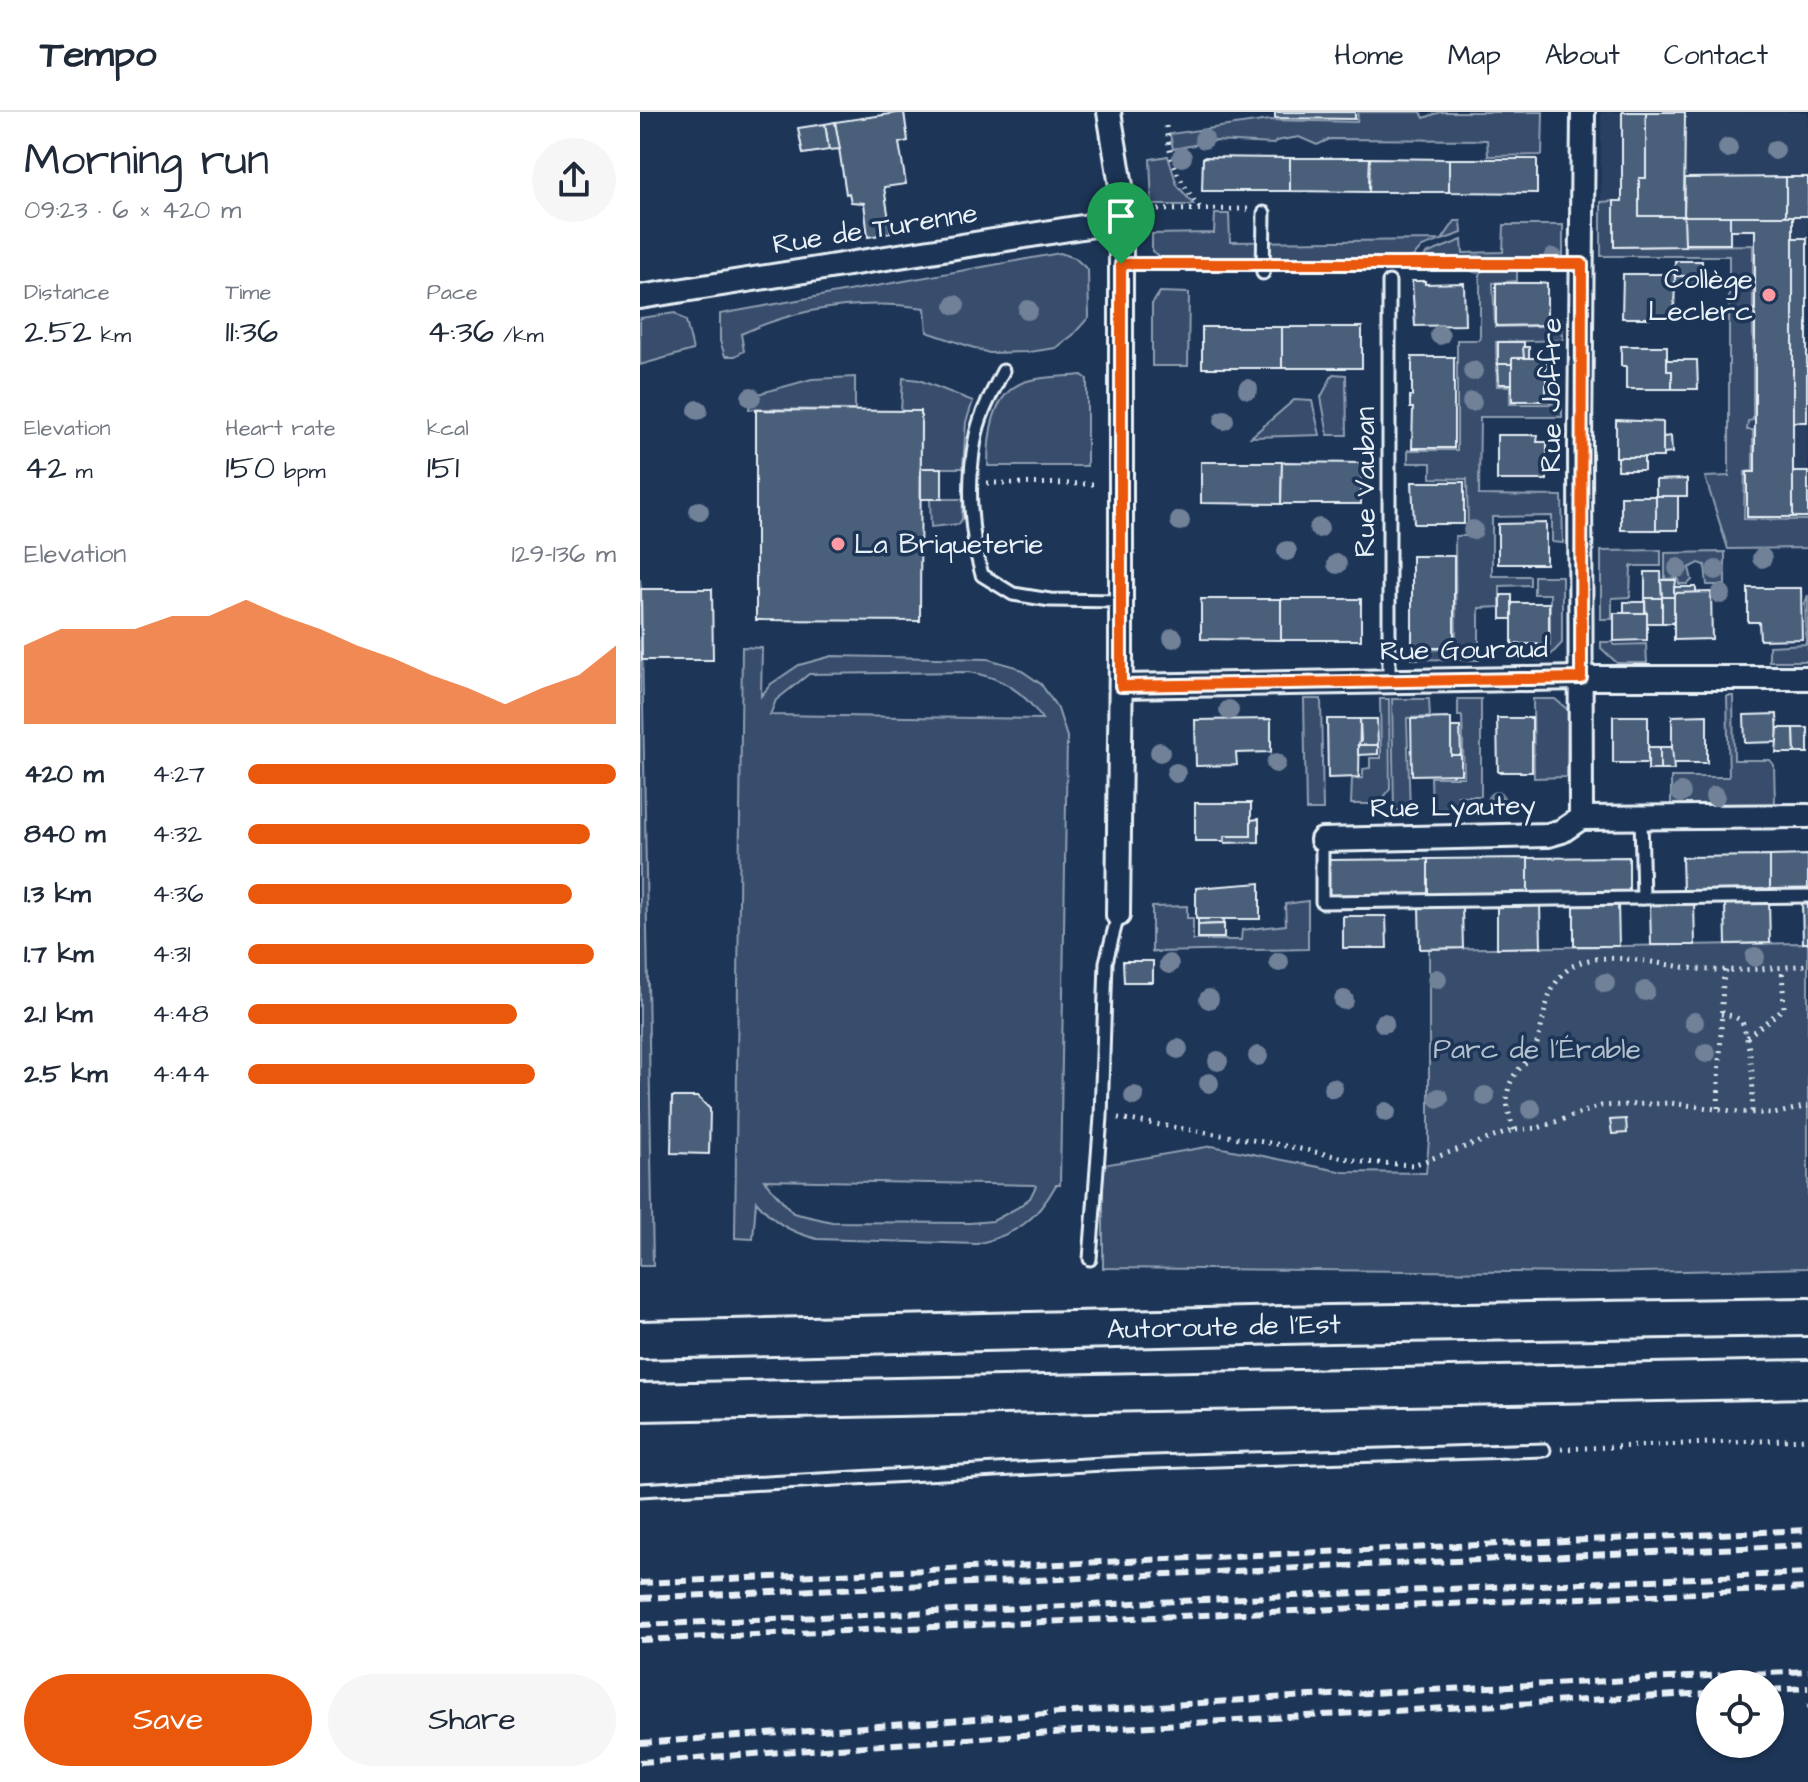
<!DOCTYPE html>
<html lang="en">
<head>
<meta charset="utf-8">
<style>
  :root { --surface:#fff; --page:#f6f6f7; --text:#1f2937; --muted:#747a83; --line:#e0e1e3; --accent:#ea580c }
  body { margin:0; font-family:"Architects Daughter",sans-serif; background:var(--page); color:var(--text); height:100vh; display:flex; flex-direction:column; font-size:30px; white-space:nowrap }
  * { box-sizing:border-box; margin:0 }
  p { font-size:26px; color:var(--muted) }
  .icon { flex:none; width:44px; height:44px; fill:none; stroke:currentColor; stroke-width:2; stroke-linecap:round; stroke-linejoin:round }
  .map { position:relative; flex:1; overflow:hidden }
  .panel { display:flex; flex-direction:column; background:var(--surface); width:640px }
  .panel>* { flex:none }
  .tools { position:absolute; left:1056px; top:1558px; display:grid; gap:16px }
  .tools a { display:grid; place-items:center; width:88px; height:88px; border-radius:50%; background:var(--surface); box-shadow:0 2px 6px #0004; font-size:40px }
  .pin { position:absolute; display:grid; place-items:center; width:68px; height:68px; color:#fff; margin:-82px -34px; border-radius:50% 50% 50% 0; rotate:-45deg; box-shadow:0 0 8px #0007 }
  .pin .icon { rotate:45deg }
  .round { display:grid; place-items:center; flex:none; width:84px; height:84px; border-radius:42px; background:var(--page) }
  .overview { display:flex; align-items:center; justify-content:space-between; height:136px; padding:0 24px }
  h1 { font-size:44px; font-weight:600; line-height:60px }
  .stats { display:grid; grid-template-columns:repeat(3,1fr); gap:12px; height:136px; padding:8px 24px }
  .stats div { display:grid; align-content:center }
  .stats b { font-size:34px; font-weight:600 }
  .stats small { font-size:22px; font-weight:400 }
  .stats p { font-size:22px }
  .chart { height:224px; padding:16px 24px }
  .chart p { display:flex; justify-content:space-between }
  .chart svg { width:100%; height:144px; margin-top:8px; fill:var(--accent); opacity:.7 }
  .action { display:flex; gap:16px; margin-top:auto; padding:16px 24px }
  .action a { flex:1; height:92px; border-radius:48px; background:var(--accent); color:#fff; font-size:32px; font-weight:600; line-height:92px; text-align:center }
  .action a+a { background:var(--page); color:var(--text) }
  ul { padding:0 24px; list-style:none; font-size:26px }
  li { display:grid; grid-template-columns:128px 96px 1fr; align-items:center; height:60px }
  li i { height:20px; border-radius:10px; background:var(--accent) }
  header { display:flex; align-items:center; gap:48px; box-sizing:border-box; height:112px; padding:0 40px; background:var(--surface); border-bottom:2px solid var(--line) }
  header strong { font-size:38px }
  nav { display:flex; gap:44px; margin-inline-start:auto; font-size:28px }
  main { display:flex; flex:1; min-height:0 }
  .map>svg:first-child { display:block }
  .built { fill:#2a4162 }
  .green { fill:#374d6c; stroke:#909fb2; stroke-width:2; fill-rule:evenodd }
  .building { fill:#495e7a; stroke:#e8f1f8; stroke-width:2 }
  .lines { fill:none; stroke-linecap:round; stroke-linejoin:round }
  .service-casing { stroke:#e8f1f8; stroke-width:17 }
  .minor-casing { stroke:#e8f1f8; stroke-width:28 }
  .trunk-casing { stroke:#e8f1f8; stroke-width:42 }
  .path { stroke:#e8f1f8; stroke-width:5; stroke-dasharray:2 6; stroke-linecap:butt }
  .service { stroke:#1d3557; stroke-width:11 }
  .minor { stroke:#1d3557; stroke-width:22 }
  .trunk { stroke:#1d3557; stroke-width:36 }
  .rail { stroke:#e8f1f8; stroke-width:6; stroke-dasharray:12 6; stroke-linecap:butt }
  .tree { fill:#708198 }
  .route-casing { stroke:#fff; stroke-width:16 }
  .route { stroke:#ea580c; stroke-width:10 }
  .poi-dot { fill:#ff9aa2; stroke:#1d3557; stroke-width:3 }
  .labels { text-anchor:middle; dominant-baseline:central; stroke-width:7; stroke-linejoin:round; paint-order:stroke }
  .street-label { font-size:28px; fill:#e8f1f8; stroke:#1d3557 }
  .poi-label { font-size:28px; fill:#e8f1f8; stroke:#1d3557; text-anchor:end }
  .park-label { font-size:28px; fill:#b3c0ce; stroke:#1d3557 }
</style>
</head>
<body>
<header>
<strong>Tempo</strong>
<nav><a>Home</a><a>Map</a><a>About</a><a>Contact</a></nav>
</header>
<main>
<section class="panel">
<div class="overview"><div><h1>Morning run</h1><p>09:23 · 6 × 420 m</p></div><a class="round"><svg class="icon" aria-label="share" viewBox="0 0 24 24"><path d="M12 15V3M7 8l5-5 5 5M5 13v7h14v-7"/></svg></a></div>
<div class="stats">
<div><p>Distance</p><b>2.52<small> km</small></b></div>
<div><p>Time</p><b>11:36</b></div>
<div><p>Pace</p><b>4:36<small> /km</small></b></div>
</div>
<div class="stats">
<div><p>Elevation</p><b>42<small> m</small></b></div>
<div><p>Heart rate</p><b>150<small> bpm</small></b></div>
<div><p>kcal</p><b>151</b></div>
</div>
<div class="chart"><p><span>Elevation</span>129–136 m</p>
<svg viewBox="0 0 160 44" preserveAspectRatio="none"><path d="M0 44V20L10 15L20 15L30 15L40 11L50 11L60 6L70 11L80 15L90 20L100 24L110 29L120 33L130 38L140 33L150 29L160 20V44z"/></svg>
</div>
<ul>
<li><b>420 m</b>4:27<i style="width:100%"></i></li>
<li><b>840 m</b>4:32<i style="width:93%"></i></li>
<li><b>1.3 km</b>4:36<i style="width:88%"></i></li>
<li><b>1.7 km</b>4:31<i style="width:94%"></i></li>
<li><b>2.1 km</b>4:48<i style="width:73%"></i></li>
<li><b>2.5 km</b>4:44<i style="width:78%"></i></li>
</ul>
<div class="action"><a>Save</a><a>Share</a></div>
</section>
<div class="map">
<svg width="1168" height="1670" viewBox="0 0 1168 1670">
  <rect width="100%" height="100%" fill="#1d3557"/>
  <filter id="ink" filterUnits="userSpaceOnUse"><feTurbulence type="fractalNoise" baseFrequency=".0125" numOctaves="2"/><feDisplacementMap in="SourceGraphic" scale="16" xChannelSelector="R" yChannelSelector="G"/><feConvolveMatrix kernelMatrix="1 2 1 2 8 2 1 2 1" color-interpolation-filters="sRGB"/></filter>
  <g filter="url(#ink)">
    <path class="built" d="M961,0H1168V436L1088,437L1090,144H961Z"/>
    <g class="green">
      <path d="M718,0H781L784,6L800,0H903L902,43L848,44L847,28L690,27L677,33L659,25L636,29L634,32L575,29L533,37L530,22L630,8L717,10Z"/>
      <path d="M528,44L537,73L554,93H512L510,47Z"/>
      <path d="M974,89V135L1113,133V308L1108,309L1107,318H1113V359L1105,360L1104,407L1168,408V436L1088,437L1065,365L1089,364V144H961V90Z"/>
      <path d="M575,102H589L590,130L802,128L815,109H821L822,121L782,135L773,145L751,149L523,148L512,139V122L574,121Z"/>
      <path d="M864,113H923V158L877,157V169L853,171L855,215L908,214V208L922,207L923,228L856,230L857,274H870V292H912L915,288H922V305H840L839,383L922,384L923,431L912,430V404L852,405V464H890V473L860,474V495L839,496V548L772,547V538L816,537L815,424H828L827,367L791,366V351H768V338H817V228H839L840,224V157H777L786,142L822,128L823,141L863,140Z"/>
      <path d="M420,141L435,146L448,158L449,205L433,223L416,236L389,240L349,241L287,220L285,196C220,187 160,195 101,222L104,239L95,244H85L80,229V202Z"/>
      <path d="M520,180L549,181L548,254H512V192Z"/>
      <path d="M35,201L46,209L53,238L0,253V206Z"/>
      <path d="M693,262L706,263L707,323H688L681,285Z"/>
      <path d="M442,263L447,267V354H348C348,325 351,282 384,270C401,264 424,265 442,263Z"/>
      <path d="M215,265V298L109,297L110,284L172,267Z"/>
      <path d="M263,266L279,268L333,289L326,310L323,356H281V299H261Z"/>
      <path d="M654,288L672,289L680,323L611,325Z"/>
      <path d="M290,387H323L322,407L319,412L291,415Z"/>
      <path d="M1021,438V454H991L990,485L972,486V507H961V439Z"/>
      <path d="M1085,440V473H1067L1065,453L1059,451L1049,456L1052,468L1048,472H1039L1038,466L1025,467V441Z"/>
      <path d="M894,464H922V531L906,548H893V533H910V482H894Z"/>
      <path d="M0,467L1,477L13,1154H0Z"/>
      <path d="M1168,483V549H1129V534L1166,532L1165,491Z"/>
      <path d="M961,530H973L974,533L1006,532L1007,551H977L961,536Z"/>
      <path d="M102,535L122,536L121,584L131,572L159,553L192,544L348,547L376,555L401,572L418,597L427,625L420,1073H416C396,1109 376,1122 337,1132L177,1127C148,1119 136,1112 116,1089L113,1127L95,1126ZM328,560C361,565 384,579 402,607L130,603L136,588L169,562ZM124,1068L395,1073L396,1074L390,1086L377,1096L353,1109L330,1111L192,1110L153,1101Z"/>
      <path d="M1087,584H1093L1094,648H1130L1134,653L1135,692L1031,694V665H1089Z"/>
      <path d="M664,587H681L683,698H666Z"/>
      <path d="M740,587H749L750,677L739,692H711L712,667L723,666V657L730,656V646H741Z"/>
      <path d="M752,587H789L790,605L767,606L770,698H754Z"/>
      <path d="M818,587H841V684H818L823,697L792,698L791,665H824L822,604H818Z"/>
      <path d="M893,587H915L928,598L927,665L894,666Z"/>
      <path d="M668,789V837L512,840V795L547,794V806H553V828H601L602,818L646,813L645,792Z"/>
      <path d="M1168,831V1156L959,1161L463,1156V1053L572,1034L704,1060L786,1061L789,1028V837Z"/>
    </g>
    <g class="building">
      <path d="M264,0L268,29L259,31L266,72L244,75L251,121L228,125L224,91L211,90L209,81L206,82L195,10Z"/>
      <path d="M635,0H715V7L635,6Z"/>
      <path d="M982,0H1006L1007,84H1045V134L974,135V89H982Z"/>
      <path d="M1006,0H1045L1044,104H999V66H1006Z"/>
      <path d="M195,10L200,37L189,38L185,12Z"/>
      <path d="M185,12L189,38L163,42L158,16Z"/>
      <path d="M563,45L650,46V79H562Z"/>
      <path d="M650,46H730L729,80L650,79Z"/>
      <path d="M730,46L809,47V80H729Z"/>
      <path d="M809,47H897V81L809,80Z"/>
      <path d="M1146,65V104H1044L1045,66Z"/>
      <rect x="1146" y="65" width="22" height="39"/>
      <path d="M1044,104H1090V132H1045Z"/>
      <path d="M1090,104H1153V405H1107V360H1115V118H1090Z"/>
      <rect x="1153" y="126" width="14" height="184"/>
      <rect x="1035" y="149" width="27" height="15"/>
      <path d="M983,162H1035L1034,206H982Z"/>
      <rect x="1035" y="164" width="20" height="8"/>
      <path d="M772,169H785V172L824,171L825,213L775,214Z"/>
      <path d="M856,171H907V213L856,214Z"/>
      <rect x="562" y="215" width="80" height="41"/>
      <rect x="642" y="215" width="80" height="41"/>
      <path d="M858,230H884V246H872V252H858Z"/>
      <path d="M981,234H1027V259H1032V277H986V254H981Z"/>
      <path d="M883,235H889V246H884Z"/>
      <path d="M772,245H814V336H772L773,296H770V284H772Z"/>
      <rect x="872" y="246" width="34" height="43"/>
      <path d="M1027,248H1057L1058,277H1032V259H1027Z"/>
      <path d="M858,252H872V272H859Z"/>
      <rect x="906" y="273" width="7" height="16"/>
      <path d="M116,298L281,299L280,509L116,508Z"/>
      <path d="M976,308L1023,310V345H976Z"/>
      <path d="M857,323H898L897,330H907V368H857Z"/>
      <path d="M1031,324L1032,341L1023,342V325Z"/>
      <rect x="978" y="345" width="26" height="13"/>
      <path d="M561,350H642L641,392L561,391Z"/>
      <path d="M642,350L722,351L721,392H641Z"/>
      <rect x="281" y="356" width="21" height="31"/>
      <rect x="1153" y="360" width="15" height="45"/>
      <path d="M1047,367V384H1016V368Z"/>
      <path d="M772,370H824V412H774Z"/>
      <rect x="981" y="384" width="35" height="34"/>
      <rect x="1016" y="384" width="22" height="34"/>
      <path d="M906,411V452H858V412Z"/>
      <rect x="772" y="444" width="42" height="92"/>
      <path d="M1005,460H1021L1022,486H1005Z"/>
      <path d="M1021,468H1036L1034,485H1022Z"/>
      <rect x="1034" y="475" width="22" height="6"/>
      <path d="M1108,476H1161L1162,527L1120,528L1119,510H1108Z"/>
      <path d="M1,477H72L73,548H2Z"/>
      <path d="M1071,480L1072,527L1034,528V481Z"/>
      <rect x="861" y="483" width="11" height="24"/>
      <rect x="1022" y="485" width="12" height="26"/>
      <path d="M1005,486H1022V511H1006Z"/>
      <path d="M561,487H641V528L561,527Z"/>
      <rect x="641" y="487" width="80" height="41"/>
      <rect x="984" y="490" width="21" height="11"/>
      <rect x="872" y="491" width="37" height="41"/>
      <path d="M974,501H1007V528L974,529Z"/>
      <path d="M1137,602L1138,630L1105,631L1104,603Z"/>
      <path d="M1067,603V651H1032V604Z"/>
      <rect x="973" y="604" width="35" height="47"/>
      <path d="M811,606V643H821V662L772,663L771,607Z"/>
      <path d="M857,606H892V660H858Z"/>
      <path d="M631,607V640L596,641L597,653L556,654L555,608Z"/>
      <path d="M687,607H720L719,665L688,666Z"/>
      <path d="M720,607H737L738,633H718L721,629Z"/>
      <path d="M811,615H820L821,643H811Z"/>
      <path d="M1138,616H1154L1155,641H1136Z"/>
      <path d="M1154,616H1168V641H1155Z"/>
      <path d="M718,633H738V642L718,643Z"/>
      <rect x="1008" y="635" width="12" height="23"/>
      <path d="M1020,635H1032L1034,658H1020Z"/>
      <path d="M555,691H611V724H584L585,729H555Z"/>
      <path d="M619,707V730L585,731L584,724H611V708Z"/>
      <path d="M1168,743V779H1130V744Z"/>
      <path d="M1130,744V779L1043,780L1042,745Z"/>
      <path d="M989,745V781L888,783V746Z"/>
      <path d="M888,746V783H788V747Z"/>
      <path d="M788,747V783L687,784V748Z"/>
      <path d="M620,771V807H556V776Z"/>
      <path d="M1129,789L1130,831L1086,832L1085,790Z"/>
      <path d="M1162,789H1168V831H1163Z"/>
      <path d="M1054,790L1055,833H1011L1010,791Z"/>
      <path d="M978,791L979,834H934V792Z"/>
      <path d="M900,792L901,835L857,836V793Z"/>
      <path d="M779,794H822L823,836L780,837Z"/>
      <path d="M703,804H746L747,836H703Z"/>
      <path d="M558,807H584V812L558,813Z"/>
      <path d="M584,812V826H558V813Z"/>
      <path d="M483,849H513V870H484Z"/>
      <path d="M32,985H58L70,997L69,1042L31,1041Z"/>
      <path d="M986,1007L987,1021L972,1022L970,1008Z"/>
    </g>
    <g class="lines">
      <g class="service-casing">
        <g id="service">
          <path d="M623,161L624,101"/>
          <path d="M363,259C352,281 339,303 335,328C327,372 330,421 342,463L373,482L410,488L481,489"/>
          <path d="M749,570V170"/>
          <path d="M1001,706L1003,786"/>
          <path d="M682,728V790L1168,784"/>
          <path d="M450,1147L461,1005L466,850L478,803"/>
          <path d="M0,1378L481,1351L904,1338"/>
        </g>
      </g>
      <g class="minor-casing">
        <g id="minor">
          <path d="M469,0L481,74V544L478,803"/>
          <path d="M943,0L940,333L941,706L1168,704"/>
          <path d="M0,185L480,109"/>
          <path d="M481,574L941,566H1168"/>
          <path d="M682,728L908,723L922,719L941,706"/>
        </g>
      </g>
      <g class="trunk-casing">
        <g id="trunk">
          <path id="s1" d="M0,1228L690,1212L1168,1205"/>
          <path d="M0,1290L1168,1267"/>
        </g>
      </g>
      <g class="path">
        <path d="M526,14C530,50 538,68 561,97"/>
        <path d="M507,93V98L609,97"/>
        <path d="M503,152H605"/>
        <path d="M639,152H741"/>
        <path d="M755,152H921"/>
        <path d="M347,371L457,372"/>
        <path d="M1081,902L1093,904L1102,909C1112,940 1114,968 1112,1001"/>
        <path d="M1107,925L1144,896L1142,856"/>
        <path d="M1078,996L1083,869L1086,858"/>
        <path d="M478,1006L636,1032L724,1050L773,1053L874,1018L898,1016L961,994L1031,991L1099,1000L1134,1002L1168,994"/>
        <path d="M874,1018C866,996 862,976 880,956C886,949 892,946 895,937C906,909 902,876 931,855C962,834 1034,857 1070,858C1103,859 1136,856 1168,853"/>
        <path d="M921,1337L1168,1327"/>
        <path d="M1167,1594H1168"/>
      </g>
      <use href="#service" class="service"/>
      <use href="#minor" class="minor"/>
      <use href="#trunk" class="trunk"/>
      <g class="rail">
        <path d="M0,1471L1168,1418"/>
        <path d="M0,1486L1168,1433"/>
        <path d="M0,1513L1168,1461"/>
        <path d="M0,1528L1168,1476"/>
        <path d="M1130,1578L1168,1576"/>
        <path d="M0,1631L631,1586L1168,1559"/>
        <path d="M0,1650L596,1608L1070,1581"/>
      </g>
    </g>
    <g class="tree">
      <circle cx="564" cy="27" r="10"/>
      <circle cx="1088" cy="36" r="10"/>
      <circle cx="1135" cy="38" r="10"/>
      <circle cx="542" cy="45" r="10"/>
      <circle cx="913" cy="146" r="10"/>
      <circle cx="837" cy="152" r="10"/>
      <circle cx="315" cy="193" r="10"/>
      <circle cx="388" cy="198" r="10"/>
      <circle cx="800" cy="223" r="10"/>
      <circle cx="833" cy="259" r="10"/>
      <circle cx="608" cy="277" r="10"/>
      <circle cx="111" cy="285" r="10"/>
      <circle cx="832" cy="290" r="10"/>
      <circle cx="58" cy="298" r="10"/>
      <circle cx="584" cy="308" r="10"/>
      <circle cx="59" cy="399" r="10"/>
      <circle cx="540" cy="409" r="10"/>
      <circle cx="679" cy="416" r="10"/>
      <circle cx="833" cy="418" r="10"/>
      <circle cx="647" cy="439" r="10"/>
      <circle cx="1122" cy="446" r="10"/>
      <circle cx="697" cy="452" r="10"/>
      <circle cx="1038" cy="456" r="10"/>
      <circle cx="1076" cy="458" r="10"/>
      <circle cx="1081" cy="482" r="10"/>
      <circle cx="533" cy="526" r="10"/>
      <circle cx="589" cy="598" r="10"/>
      <circle cx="520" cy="640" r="10"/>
      <circle cx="636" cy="651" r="10"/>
      <circle cx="536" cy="661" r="10"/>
      <circle cx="1041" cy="681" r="10"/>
      <circle cx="1075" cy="684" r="10"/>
      <circle cx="856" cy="689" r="10"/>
      <circle cx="1115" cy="845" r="10"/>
      <circle cx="639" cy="850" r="10"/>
      <circle cx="529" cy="852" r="10"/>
      <circle cx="797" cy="867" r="10"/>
      <circle cx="965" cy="871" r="10"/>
      <circle cx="1005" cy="879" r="10"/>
      <circle cx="569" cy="887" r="10"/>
      <circle cx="704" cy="888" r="10"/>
      <circle cx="1054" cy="910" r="10"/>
      <circle cx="744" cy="911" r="10"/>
      <circle cx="538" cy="937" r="10"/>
      <circle cx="1066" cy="941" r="10"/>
      <circle cx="618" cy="944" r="10"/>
      <circle cx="578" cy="949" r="10"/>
      <circle cx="569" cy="971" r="10"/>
      <circle cx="693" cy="976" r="10"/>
      <circle cx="494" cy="984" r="10"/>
      <circle cx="845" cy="984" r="10"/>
      <circle cx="799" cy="986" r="10"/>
      <circle cx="891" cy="997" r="10"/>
      <circle cx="746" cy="1000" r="10"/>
    </g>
  </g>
  <g class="lines" filter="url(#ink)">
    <g class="route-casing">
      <path id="route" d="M481,152H942L941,566L481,574Z"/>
    </g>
    <use href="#route" class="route"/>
  </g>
  <g class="poi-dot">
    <circle cx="1129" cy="183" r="8"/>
    <circle cx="198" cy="432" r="8"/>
  </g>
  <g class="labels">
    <g class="street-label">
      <text transform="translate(235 117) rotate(-9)">Rue de Turenne</text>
      <text transform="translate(911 283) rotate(-90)">Rue Joffre</text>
      <text transform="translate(725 370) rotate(-90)">Rue Vauban</text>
      <text transform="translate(824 538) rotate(-1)">Rue Gouraud</text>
      <text transform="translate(813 695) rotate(-1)">Rue Lyautey</text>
      <text stroke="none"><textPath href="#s1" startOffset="584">Autoroute de l’Est</textPath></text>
    </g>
    <g class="poi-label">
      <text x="1113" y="167">Collège<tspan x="1113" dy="32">Leclerc</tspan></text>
      <text x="214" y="432" text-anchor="start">La Briqueterie</text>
    </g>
    <g class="park-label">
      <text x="897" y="937">Parc de l'Érable</text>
    </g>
  </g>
</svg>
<div class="tools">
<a><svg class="icon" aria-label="locate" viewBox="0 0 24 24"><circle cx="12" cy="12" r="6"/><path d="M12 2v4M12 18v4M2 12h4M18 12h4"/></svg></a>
</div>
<div class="pin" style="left:481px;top:152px;background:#1e9e55"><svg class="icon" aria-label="arrive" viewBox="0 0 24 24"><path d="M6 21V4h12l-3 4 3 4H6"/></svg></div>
</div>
</main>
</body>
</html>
